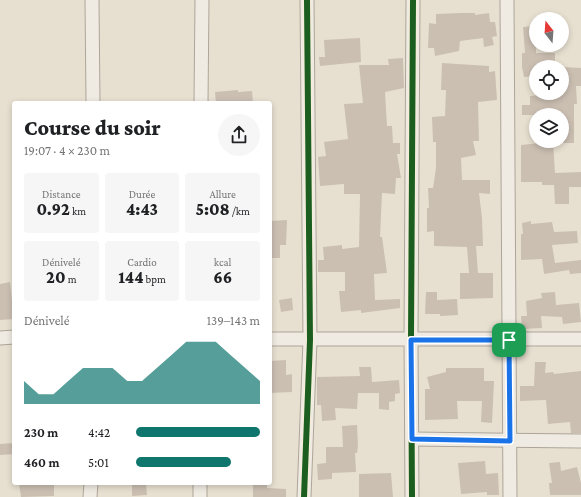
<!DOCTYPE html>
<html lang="fr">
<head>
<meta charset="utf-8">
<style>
  :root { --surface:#fff; --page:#f6f6f6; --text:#202124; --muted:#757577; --accent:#0f766e }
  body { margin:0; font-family:"Crimson Pro",serif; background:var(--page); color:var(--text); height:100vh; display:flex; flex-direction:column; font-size:15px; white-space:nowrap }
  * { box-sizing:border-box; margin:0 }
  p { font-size:13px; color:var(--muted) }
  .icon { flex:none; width:22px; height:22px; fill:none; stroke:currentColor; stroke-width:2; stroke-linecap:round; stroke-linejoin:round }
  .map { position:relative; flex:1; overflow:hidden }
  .sheet { position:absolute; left:12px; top:101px; width:260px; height:384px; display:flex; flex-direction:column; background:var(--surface); border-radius:4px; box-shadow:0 2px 6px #0003 }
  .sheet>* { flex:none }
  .needle { width:26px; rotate:343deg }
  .buttons { position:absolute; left:529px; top:12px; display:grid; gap:8px }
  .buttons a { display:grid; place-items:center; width:40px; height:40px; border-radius:50%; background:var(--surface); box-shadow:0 2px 6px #0003; font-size:20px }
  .pin { position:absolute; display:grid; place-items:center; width:34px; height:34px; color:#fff; margin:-17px; border-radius:8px; box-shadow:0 2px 6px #0006 }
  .round { display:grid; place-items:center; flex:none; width:42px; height:42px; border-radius:21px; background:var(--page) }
  .headline { display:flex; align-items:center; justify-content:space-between; height:68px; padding:0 12px }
  h1 { font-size:22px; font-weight:800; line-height:30px }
  .figures { display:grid; grid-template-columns:repeat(3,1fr); gap:6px; height:68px; padding:4px 12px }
  .figures div { display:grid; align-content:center; border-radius:4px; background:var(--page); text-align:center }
  .figures b { font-size:17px; font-weight:800 }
  .figures small { font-size:11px; font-weight:400 }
  .figures p { font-size:11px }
  .chart { height:112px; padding:8px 12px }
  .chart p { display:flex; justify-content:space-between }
  .chart svg { width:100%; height:72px; margin-top:4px; fill:var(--accent); opacity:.7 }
  ul { padding:0 12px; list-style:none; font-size:13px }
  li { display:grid; grid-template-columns:64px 48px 1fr; align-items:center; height:30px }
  li i { height:10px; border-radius:5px; background:var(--accent) }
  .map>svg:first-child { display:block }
  .building { fill:#cbbfb2 }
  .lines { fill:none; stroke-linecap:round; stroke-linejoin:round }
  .street-casing { stroke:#ada599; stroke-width:15 }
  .street { stroke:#efebe3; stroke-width:13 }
  .cycleway-casing { stroke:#f7eed8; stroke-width:8 }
  .cycleway { stroke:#1b5e20; stroke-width:6 }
  .route-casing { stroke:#fff; stroke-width:8 }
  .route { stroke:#1a73e8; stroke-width:5 }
</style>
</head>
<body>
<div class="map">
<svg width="581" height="497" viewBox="0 0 581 497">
  <rect width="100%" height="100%" fill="#e7e0d1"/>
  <g class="building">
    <path d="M461,13H475V15L489,13L490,22H495L497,36L492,37L494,45L484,47L483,38L460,41L459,51L435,56L434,48H428L429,23L436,24V14Z"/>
    <path d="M536,26V53H555V67H536V76L524,77L522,67V53H525L523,27Z"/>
    <path d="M360,38L361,62L320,66L319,57H325L324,40Z"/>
    <path d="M403,58L404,88L385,92L387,126H392L393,143H400V154H397L401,178H396L395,194L382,193L380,237H382L387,273L374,274L375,300L400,299V308L361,313V310L341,312L339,291H345V272H318V260H324L323,247L342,245V249L359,247L360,194H344V184L320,186L318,157L326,156L324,142L348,139L344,104L363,103L359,65H389L388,59Z"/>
    <path d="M442,63L489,66V72L495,71L497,100L478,102L479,141H473L476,155L461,158L462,180H490V194L479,193L482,218L483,246H476L478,273H493V298L460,299V273H469L467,247L434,246V231L427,232V208H429L428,188H433L436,168V142H433L432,117L445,116L446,90H441Z"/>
    <path d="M562,67L581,68V86H576L577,104H574V143H562V115H522V105H530V96L562,93Z"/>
    <path d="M238,90V92L252,91L253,103H240V102L216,103L215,92Z"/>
    <path d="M540,141H553L555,173L581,172V187H569V204H555L554,185H542V182H521V145L540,143Z"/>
    <path d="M287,220L286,245H280V258H270V221Z"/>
    <path d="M531,221V224L552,222L554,232L577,231L578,243L552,245L555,263L581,260V273L570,274L569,270L544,274L542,259L521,260V234H523L522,223Z"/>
    <path d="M10,282L14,319L0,320V284Z"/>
    <path d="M426,292H437V300L457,299L458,315L440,316V314H425Z"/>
    <path d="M555,292L556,305L579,303L581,322L563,324L562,317L541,316L542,328L522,329L521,316H527L526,301L542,298L541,293Z"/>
    <path d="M292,298L293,310L281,312L279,300Z"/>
    <path d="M286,360V375L292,374V392L270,393V361Z"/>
    <path d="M535,362H546L545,373L553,372L554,374L581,371V433H571L570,422L548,424L546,400L520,401V386H534Z"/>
    <path d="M359,367H371L372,382L399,380L400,393L395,394V401L389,402V410L379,409V393H358L357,409L335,408L336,420L322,421L321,405H317V377L360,376Z"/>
    <path d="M446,368H484V381H494L492,423L481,422L482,401H457L458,419L425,420V389H430L427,377L446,372Z"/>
    <path d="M357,425L358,446L357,453H355L356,472L332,473V479L318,480L317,464L326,463V447H343L342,426Z"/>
    <path d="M14,443V454L0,455V444Z"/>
    <path d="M485,461L486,474L498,473L499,495H487V492L461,494L458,463Z"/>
    <path d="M560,462L561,471L577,467L581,483V495H550L549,483H552L549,463Z"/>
    <path d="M391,473L393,497H359V474Z"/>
    <path d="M19,483H54V496L21,497Z"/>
    <path d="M132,483H146L147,495L132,496Z"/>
    <path d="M253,483H267V488L286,489V497H253Z"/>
  </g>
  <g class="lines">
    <g class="street-casing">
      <g id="street">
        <path d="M92,0L93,103"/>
        <path d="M507,0L510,497"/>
        <path d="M201,103L202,0"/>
        <path d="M0,338L14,337"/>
        <path d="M270,339H581"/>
        <path d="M412,439L581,441"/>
        <path d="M200,483V497"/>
        <path d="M90,497L91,483"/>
        <path d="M304,497L310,340L307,0"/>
        <path d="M412,497L411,339L413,0"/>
      </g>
    </g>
    <use href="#street" class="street"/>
    <g class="cycleway-casing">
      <g id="cycleway">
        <path d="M304,497L310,340L307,0"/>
        <path d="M412,497L411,339L413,0"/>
      </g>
    </g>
    <use href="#cycleway" class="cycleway"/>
  </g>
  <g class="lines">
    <g class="route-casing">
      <path id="route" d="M411,340H509L510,441L412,439Z"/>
    </g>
    <use href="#route" class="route"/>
  </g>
</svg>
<div class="buttons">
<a><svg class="needle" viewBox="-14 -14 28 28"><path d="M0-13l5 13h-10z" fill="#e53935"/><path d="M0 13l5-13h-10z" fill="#757577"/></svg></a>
<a><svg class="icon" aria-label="locate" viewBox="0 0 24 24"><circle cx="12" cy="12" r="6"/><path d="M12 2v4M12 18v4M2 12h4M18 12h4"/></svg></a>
<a><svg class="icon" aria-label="layers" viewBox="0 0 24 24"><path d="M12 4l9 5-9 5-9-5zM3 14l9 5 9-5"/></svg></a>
</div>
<div class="pin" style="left:509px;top:340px;background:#1e9e55"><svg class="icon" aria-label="arrive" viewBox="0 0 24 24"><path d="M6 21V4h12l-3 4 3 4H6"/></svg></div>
<section class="sheet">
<div class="headline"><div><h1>Course du soir</h1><p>19:07 · 4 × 230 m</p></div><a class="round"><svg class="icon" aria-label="share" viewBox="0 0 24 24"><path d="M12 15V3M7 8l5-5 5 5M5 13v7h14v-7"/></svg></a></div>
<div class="figures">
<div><p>Distance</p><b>0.92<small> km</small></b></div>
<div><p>Durée</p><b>4:43</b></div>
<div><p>Allure</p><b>5:08<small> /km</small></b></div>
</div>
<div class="figures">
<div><p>Dénivelé</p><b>20<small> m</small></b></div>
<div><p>Cardio</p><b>144<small> bpm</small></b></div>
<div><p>kcal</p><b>66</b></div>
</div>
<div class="chart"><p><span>Dénivelé</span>139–143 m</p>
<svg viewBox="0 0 160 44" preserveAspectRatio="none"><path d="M0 44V30L10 38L20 38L30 30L40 22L50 22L60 22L70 30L80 30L90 22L100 14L110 6L120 6L130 6L140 14L150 22L160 30V44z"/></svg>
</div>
<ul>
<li><b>230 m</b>4:42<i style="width:100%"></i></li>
<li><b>460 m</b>5:01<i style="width:77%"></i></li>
</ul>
</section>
</div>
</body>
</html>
